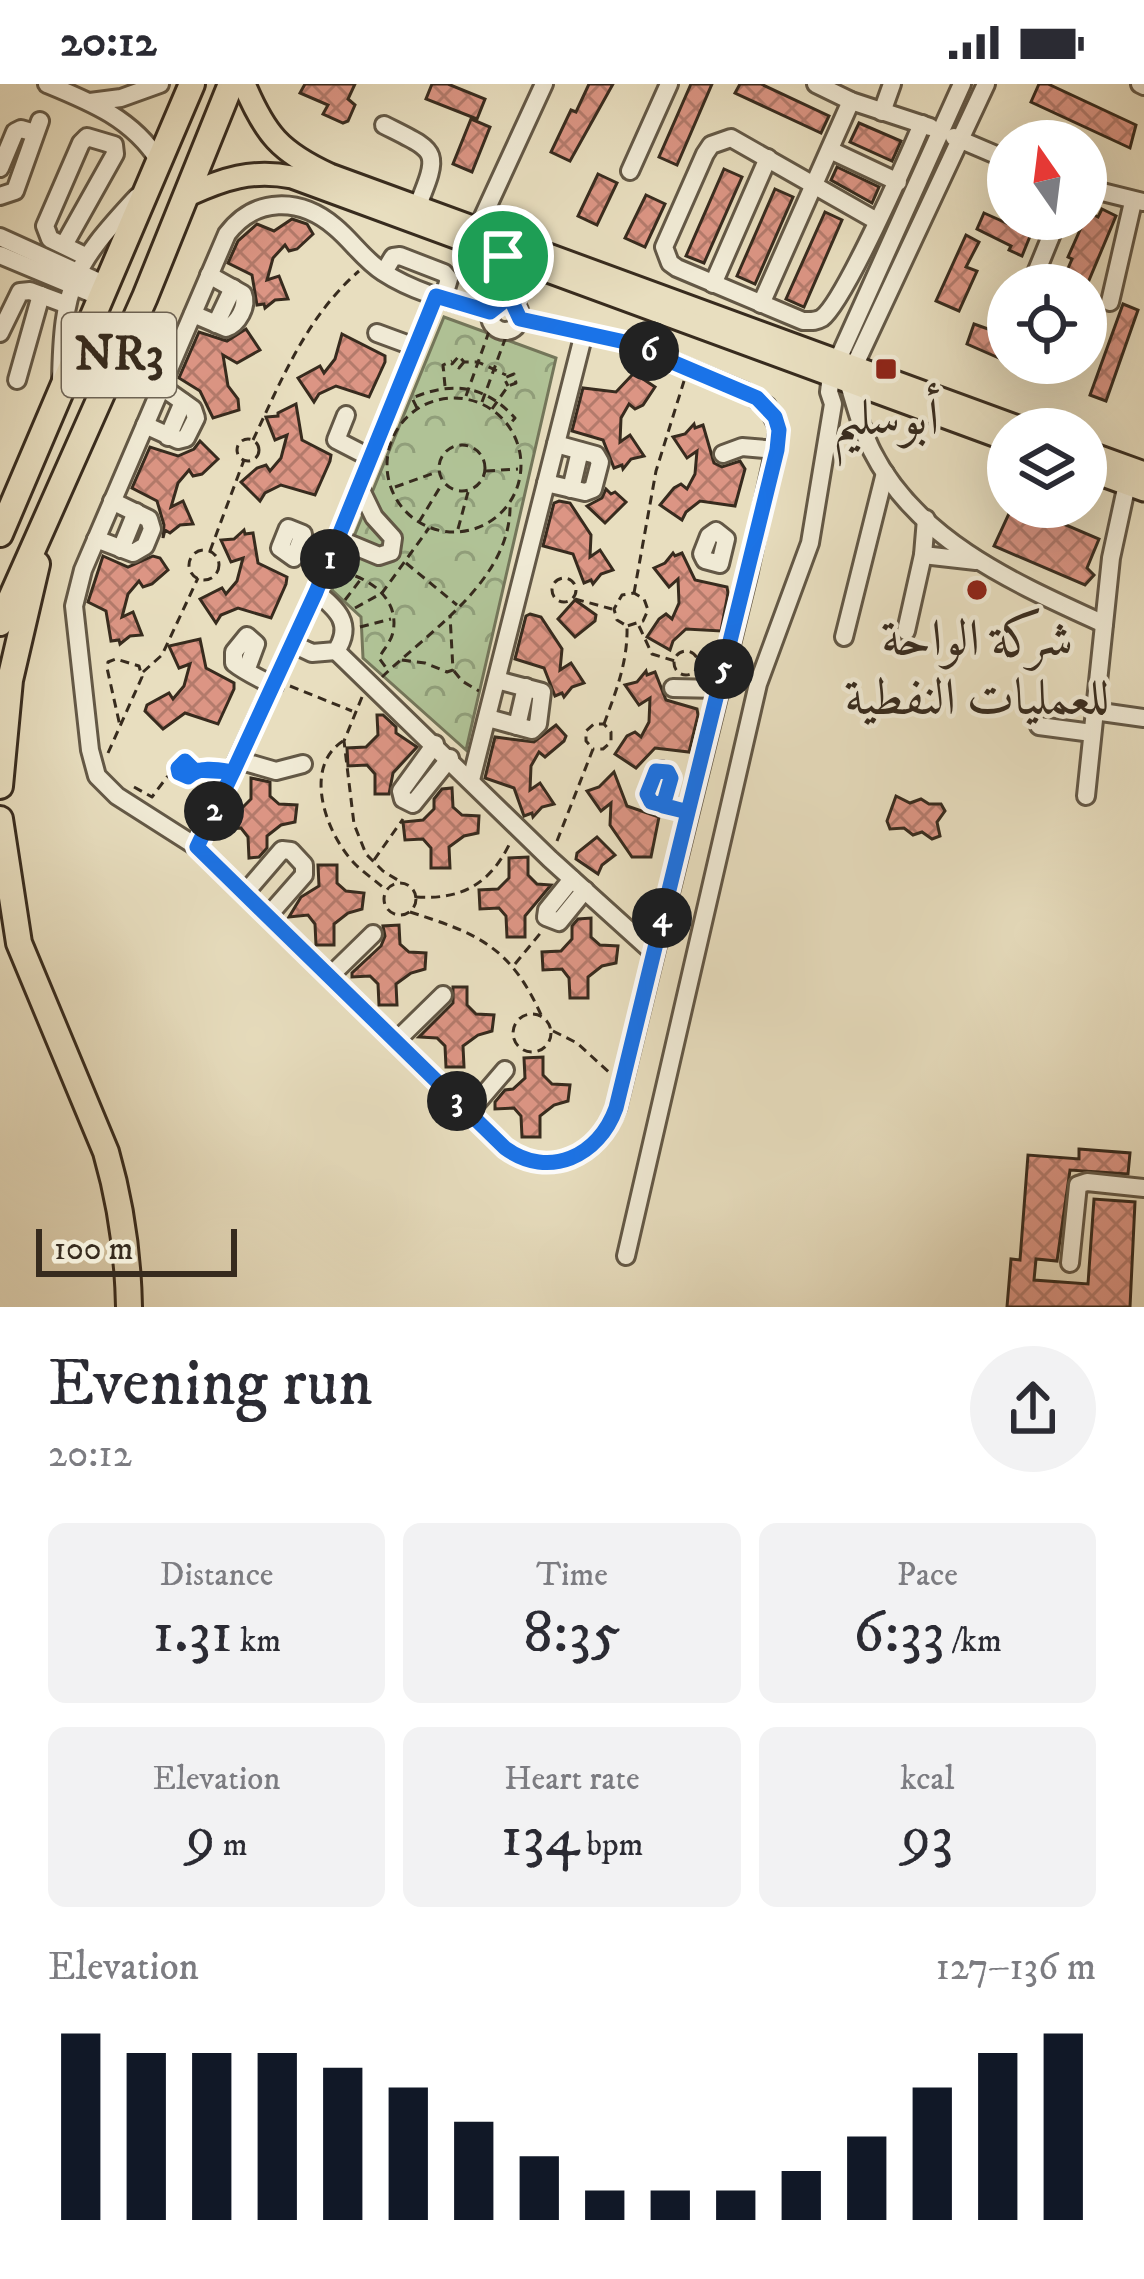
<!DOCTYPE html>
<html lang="en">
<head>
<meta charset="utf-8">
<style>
  :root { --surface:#fff; --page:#f2f2f3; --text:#2b2b33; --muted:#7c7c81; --accent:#111827 }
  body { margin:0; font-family:"IM FELL DW Pica",Amiri,serif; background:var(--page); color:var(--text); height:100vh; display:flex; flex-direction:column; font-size:45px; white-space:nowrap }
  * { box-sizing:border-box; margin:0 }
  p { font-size:39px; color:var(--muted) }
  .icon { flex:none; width:66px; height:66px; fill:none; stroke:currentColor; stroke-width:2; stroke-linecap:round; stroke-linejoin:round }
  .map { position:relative; height:1223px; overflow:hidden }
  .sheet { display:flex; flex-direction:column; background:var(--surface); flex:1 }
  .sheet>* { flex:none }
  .needle { width:78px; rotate:346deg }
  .tools { position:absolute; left:987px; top:36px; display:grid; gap:24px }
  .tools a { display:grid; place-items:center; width:120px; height:120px; border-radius:50%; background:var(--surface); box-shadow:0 12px 48px #0002; font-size:60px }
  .scale { position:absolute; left:36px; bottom:30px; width:201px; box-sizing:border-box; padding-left:12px; border:6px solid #372b1e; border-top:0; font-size:33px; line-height:42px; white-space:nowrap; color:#372b1e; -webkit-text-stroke:9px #f0ead5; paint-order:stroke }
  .pin { position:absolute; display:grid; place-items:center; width:102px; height:102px; color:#fff; margin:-51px; border:6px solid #fff; border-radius:50%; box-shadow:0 3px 12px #0007 }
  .km { position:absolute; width:60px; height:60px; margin:-30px; border-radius:50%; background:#222; color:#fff; font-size:33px; line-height:60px; text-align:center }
  .round { display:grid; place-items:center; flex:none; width:126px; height:126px; border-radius:63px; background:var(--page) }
  .summary { display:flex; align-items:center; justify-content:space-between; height:204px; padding:0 48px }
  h1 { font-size:66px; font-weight:600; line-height:90px }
  .figures { display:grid; grid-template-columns:repeat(3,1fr); gap:18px; height:204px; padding:12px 48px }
  .figures div { display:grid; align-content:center; border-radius:18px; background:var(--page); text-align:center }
  .figures b { font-size:60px; font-weight:600 }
  .figures small { font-size:33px; font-weight:400 }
  .figures p { font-size:33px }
  .chart { height:336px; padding:24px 48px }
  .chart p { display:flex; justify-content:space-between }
  .chart svg { width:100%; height:216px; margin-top:12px; stroke:var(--accent); stroke-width:6 }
  .status { display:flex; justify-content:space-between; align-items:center; height:84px; padding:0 60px; background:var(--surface); direction:ltr }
  .status svg { height:33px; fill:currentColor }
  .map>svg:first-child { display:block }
  .forest { fill:url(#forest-crowns); stroke:#74765a; stroke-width:3 }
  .building { fill:url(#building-cross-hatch); stroke:#372b1e; stroke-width:3 }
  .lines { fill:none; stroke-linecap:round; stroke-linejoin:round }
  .minor-casing { stroke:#635846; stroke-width:22 }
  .major-casing { stroke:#372b1e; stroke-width:27 }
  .highway-casing { stroke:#372b1e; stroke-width:30 }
  .path { stroke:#372b1e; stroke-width:3; stroke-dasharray:9 6; stroke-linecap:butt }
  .minor { stroke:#f0ead5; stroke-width:16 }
  .major { stroke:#e8debf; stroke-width:21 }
  .highway { stroke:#e8debf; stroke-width:24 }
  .route-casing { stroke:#fff; stroke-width:24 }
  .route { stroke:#1a73e8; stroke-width:15 }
  .poi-dot { fill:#8f2418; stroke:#f0ead5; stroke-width:4.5 }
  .labels { text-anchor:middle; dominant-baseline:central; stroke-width:9; stroke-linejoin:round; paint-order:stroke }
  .shield { fill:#f0ead5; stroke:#6e6455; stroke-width:3 }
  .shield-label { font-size:48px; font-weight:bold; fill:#372b1e }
  .poi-label { font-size:51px; fill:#372b1e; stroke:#f0ead5 }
</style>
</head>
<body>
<div class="status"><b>20:12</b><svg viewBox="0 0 49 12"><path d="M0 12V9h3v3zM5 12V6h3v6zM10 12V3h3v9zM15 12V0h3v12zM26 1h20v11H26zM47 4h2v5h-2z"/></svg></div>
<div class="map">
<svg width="1144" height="1223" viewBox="0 0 1144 1223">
  <defs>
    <pattern id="forest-crowns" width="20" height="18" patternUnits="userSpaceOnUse" patternTransform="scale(3)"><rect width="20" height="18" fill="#b0c296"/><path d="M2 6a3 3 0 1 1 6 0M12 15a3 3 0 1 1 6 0" fill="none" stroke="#909e7a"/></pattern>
    <pattern id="building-cross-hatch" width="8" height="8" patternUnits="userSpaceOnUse" patternTransform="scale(3)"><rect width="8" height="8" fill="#dc9584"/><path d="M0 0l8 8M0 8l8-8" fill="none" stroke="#b37a6b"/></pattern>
  </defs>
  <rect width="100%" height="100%" fill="#e8debf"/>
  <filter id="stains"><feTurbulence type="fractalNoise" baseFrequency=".00167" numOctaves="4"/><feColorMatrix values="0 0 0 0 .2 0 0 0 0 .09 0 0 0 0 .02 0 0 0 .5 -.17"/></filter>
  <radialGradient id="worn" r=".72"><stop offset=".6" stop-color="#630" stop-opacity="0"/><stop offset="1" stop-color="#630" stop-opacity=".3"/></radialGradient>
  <path class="forest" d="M444,233L556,274L466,666L363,574L361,533L332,506Z"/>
  <g class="building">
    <path d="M305,0H355L348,15L355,21L348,37L343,39L323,30L328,21L300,9Z"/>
    <path d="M432,0H448L485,15L477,35L426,15Z"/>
    <path d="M589,0H613L570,77L551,68L571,26L576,28Z"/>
    <path d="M691,0H712L677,81L659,73Z"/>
    <path d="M740,0H761L829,32L821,49L735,9Z"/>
    <path d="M1039,0H1048L1136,41L1130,64L1031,18Z"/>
    <path d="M471,35L490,43L472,88L453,80Z"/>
    <path d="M859,39L901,57L892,77L850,58Z"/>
    <path d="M837,83L879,103L872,119L831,96Z"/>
    <path d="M724,85L742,93L704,179L686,172Z"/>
    <path d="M598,90L617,99L597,141L578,132Z"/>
    <path d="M775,105L793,113L755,200L737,192Z"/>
    <path d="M646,111L665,120L645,163L625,154Z"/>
    <path d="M1102,125L1116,132L1087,201H1061L1072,175L1068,173L1088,128L1098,133Z"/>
    <path d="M825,128L842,136L804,223L786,215Z"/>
    <path d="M984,129L1011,141L1014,135H1037L1022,172L1009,166L1011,162L977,145Z"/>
    <path d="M292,135L307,140L313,150L297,165L289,167L285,161L273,174L267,196L279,192L288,215L275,216L265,224L264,220L257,221L252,191L228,179L238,157L257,140L274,147Z"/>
    <path d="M966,151L979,158L966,183L977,187L959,227L936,217Z"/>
    <path d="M1123,220L1138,226L1106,317L1090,311Z"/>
    <path d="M974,240L1008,252V278L967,260Z"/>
    <path d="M246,245L260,266L237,279L223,271L228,302L238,315L239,326L213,334L200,307L179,294L199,248L227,257Z"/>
    <path d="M342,250L385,272V278L369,313L336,302L319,310L314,318L298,294L320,282L324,289L335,275Z"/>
    <path d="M634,289L655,303L643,321L635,325L629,320L621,334L620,358L630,351L644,372L631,375L623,385L622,381L614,384L603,356L572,347L583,304L616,308Z"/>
    <path d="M296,320L302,356L331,371L330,377L315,411L281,401L265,409L260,417L241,398L257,384L266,381L270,387L281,374L287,351L275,356L266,333L278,332V329Z"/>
    <path d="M694,340L695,344L703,341L714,379L722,383L740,377L745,385L735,422L700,417L686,428L682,436L660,421L674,404L681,400L687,405L695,390L697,367L687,374L673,353L685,350Z"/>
    <path d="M200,357L218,375L202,390L193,392L189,386L178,399L171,423L183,417L193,440L180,441L170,449L165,446L163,454L164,441L157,417L132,404L150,363L178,372L194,365Z"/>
    <path d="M606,405L611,410L615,408L626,418L605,439L587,422L602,414Z"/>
    <path d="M559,417L570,419L591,451L590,473L600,466L613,486L601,490L593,500L591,496L584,499L573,470L543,462L554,419Z"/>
    <path d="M1012,423H1024L1099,455L1087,484L1094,491L1085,501L994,462Z"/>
    <path d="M244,446L245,450L253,449L258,479L287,493L286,500L271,534L238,524L221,531L216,539L200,515L222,504L226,510L237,497L243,474L231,478L221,456L234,455Z"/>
    <path d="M673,469L675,472L682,469L695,496L727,503L728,509L721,547L686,545L673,557L670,566L647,553L659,535L666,530L672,535L679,519L678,495L669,503L654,484L665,479Z"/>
    <path d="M103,472L128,483L153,472L160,474L168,486L152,500L143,503L139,497L128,510L122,533L133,528L142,551L130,552L120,560L119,556L111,557L106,527L88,518Z"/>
    <path d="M575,516L596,531L595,537L575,553L558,535Z"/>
    <path d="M530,530L541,533L562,565L560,586L571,579L584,599L572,603L564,613L562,609L555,612L544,584L515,575L526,532Z"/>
    <path d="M200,555L206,584L234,599V605L218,640L185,629L163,645L145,627L147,621L169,609L173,615L184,602L190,580L179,584L169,562Z"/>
    <path d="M646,587L647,591L655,588L666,616L697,625L698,631L689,668L655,664L636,684L615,670L627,652L635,648L641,653L649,638L650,614L639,621L625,601L637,598Z"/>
    <path d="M377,631H383L396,643V649L417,663L393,689L389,710H375V690L367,681L348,682L347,664L366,663L378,651Z"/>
    <path d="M556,641L566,652L564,657L545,673L539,668L531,682L530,706L540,699L554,720L542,723L533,733L532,729L524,732L514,704L485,694L495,653L534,658Z"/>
    <path d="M614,688L627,722L659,733L651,773H632L610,741L611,719L601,727L587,707L599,703Z"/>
    <path d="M251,694L270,698V712L279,720L297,721L295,738L281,741L267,752V764L259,773L249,774L248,753L241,744L222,745L228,726H240L251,715Z"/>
    <path d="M452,704L453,723L462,731L479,732L478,749L464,752L449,763L450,784H431V764L423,755L405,756L403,738L423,736L434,725V715L442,705Z"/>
    <path d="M896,712L910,719L921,715L929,720H941L945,727L937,738L940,752L932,755L922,748L913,751L904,744L890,745L887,737Z"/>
    <path d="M597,753L615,771L602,781L598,790L576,775L577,769Z"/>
    <path d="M528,773V791L537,800L551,801L525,832V853H507L506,832L499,824L480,825L479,806L498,805L509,794V774Z"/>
    <path d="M318,781H337V799L346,807L364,809L362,825L348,829L334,840V861H316L315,840L308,831L289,833L301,813L319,802Z"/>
    <path d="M591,834V853L600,861L618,862L616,879L602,882L588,893V914H570L569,894L562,885L543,886L542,868L561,867L572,855V842L578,835Z"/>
    <path d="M399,841L400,860L409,868L426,869L425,885L411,889L396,900L397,921H379L378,900L370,892L352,893V889L381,862L385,852L383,842Z"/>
    <path d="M453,903H467V921L476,930L494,931L492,947L478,951L463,962L464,983H446L445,962L437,954L419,953L453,919Z"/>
    <path d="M543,973V991L552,1000L570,1001L568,1017L554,1021L540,1032V1053H522L521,1032L514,1024L495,1025V1018L505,1006L513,1005L525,994L524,974Z"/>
    <path d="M1079,1065L1130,1069L1128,1090L1070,1086L1057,1177L1036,1175L1034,1196L1088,1200L1094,1115L1135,1118L1130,1223H1007L1011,1175L1020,1176L1028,1071L1079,1075Z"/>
  </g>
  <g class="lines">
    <g class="minor-casing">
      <g id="minor">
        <path d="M47,0C91,18 133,35 159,77"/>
        <path d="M816,0L851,17L930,43"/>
        <path d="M1140,0L1144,2"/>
        <path d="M90,18L121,14L160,0"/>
        <path d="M882,28L892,0"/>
        <path d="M384,41C437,68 441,65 418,121"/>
        <path d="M954,53L1008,76"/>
        <path d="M830,66L898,98"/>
        <path d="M0,84L15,48L21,45L35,49"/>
        <path d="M630,87L669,0"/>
        <path d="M1086,104L1143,118"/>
        <path d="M0,112L15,107L40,37"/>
        <path d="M875,136L731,54L711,61L705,70L664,163L670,179L677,184L803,237C811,237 815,238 822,234C844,218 908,73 922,40"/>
        <path d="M474,152L544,0"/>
        <path d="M0,153L108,202"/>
        <path d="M64,161L115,70L114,61L87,53L81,59L45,142L50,155L85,172"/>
        <path d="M0,171L103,214"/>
        <path d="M503,172L504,217"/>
        <path d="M384,188L393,173L400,172L444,189L449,195L443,215"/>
        <path d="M713,200L768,74"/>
        <path d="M1031,201L1058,135"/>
        <circle cx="505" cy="232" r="15"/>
        <path d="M1110,218L1133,118"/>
        <path d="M513,220L524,198L537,185"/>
        <path d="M761,220L851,17"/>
        <path d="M490,228C454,218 415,209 383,188C364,176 352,157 335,143C300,113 255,113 227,150L83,486L74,522L90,666L97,692L117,712L197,763L505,1064C550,1097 598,1071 617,1024L749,487L779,345L767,322L745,308L625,258L520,235"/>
        <path d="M193,230L226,244C238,240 248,222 243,210L209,191"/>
        <path d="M216,240L233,204"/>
        <path d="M0,249L20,208L30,207L65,220"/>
        <path d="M377,249L415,263"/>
        <path d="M851,289L986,0"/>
        <path d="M17,296L41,211"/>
        <path d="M61,297C63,201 72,183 137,113"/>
        <path d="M848,297C855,320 861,345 872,367C918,458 1017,500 1104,540"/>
        <path d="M346,331L336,356L371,374"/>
        <path d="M145,341L178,356L186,354L196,334L193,325L162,303"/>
        <path d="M168,353L183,318"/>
        <path d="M723,370L742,363L777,366"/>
        <path d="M546,399L585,408L593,405L600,378L596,371L556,360"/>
        <path d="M571,405L580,367"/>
        <path d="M288,444L303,450L294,474L280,464Z"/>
        <path d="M716,447L726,455L720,480L705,476L702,470L709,452Z"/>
        <path d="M96,455L133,469L145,462L152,445L149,435L112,417"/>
        <path d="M338,455L379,472L391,468L393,454L374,433L359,402"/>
        <path d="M121,465L136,428"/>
        <path d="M923,471L976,477"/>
        <path d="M906,547L923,471L926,435"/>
        <path d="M844,553L885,389"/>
        <path d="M293,560L312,569L336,567C354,540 337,525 316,508"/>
        <path d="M336,567L550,775L654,869"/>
        <path d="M246,587L256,560L247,552L234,568V579C245,588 261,595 274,602"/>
        <path d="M673,604L719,605"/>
        <path d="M1094,627L1144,634"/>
        <path d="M488,634L532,646L538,640L542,608L497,596"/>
        <path d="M517,642L526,603"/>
        <path d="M1039,642L1092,649"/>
        <path d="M435,660L401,707L403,715L413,720L450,674"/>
        <path d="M238,676L276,687L303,680"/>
        <path d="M661,686L671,694L663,721L651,718L647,710L656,687Z"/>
        <path d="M471,696L584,249"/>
        <path d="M1086,712L1111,474L1127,400"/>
        <path d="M197,763L316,508L436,212"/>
        <path d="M572,795L547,826L546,833L559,838L585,806"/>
        <path d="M245,809L282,766L291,767L304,781V791L268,832"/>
        <path d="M330,892L373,850"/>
        <path d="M396,957L443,911"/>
        <path d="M469,1028L505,986"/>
        <path d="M626,1172L758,600L810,459L833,320L829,308L831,291L962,0"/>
        <path d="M1070,1179L1078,1101L1087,1098L1144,1104"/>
      </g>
    </g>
    <g class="major-casing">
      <g id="major">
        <path d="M244,0C265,50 280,68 330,91L1023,345"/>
        <path d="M188,111C223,95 252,85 292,93L1008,356"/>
        <path d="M1086,368L1144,389"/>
        <path d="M1086,385L1144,406"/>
      </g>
    </g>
    <g class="highway-casing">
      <g id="highway">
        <path d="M0,450L192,0"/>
        <path d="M0,539L145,213L231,0"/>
        <path d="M0,702L10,596L37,480"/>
        <path d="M0,735L19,859L106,1068C121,1120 128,1169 129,1223"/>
      </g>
    </g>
    <g class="path">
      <path d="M464,278L459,284L452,280L459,272L464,278H478L506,291"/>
      <path d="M445,302L443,281L452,277"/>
      <path d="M466,312L491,242"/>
      <circle cx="454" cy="381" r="67"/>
      <path d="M482,318L508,247"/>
      <path d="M417,324L412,314C453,297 485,301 515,334L510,340"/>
      <path d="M492,325L508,302L516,299L514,290L504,294L508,302"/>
      <circle cx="248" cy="366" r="11"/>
      <path d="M253,356C282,295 307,232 359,187"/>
      <circle cx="462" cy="384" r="23"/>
      <path d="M486,387L518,385"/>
      <path d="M395,403L437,388"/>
      <path d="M419,438L442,400"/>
      <path d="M458,445L468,408"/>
      <circle cx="204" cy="481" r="15"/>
      <path d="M210,467L244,376"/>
      <path d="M406,479L457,521"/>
      <path d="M341,488C369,493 400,515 393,548C391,558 383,566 379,574L387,585"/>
      <circle cx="564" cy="506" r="12"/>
      <path d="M634,509L656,387L684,297"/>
      <path d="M575,515L612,525"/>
      <path d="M345,516L361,495"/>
      <path d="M355,524L382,509L429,444"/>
      <path d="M639,542L652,570L675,577"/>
      <path d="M360,543L391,535"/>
      <circle cx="686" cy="579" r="12"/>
      <path d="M402,576L425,579L447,588L453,586L450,531"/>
      <path d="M454,587L462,597L479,607"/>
      <path d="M143,588L162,571L198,494"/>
      <path d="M382,593C432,545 513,494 510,418"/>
      <path d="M290,602L352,627"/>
      <path d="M362,613L344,657L354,740L366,770L383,787L401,798"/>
      <path d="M604,640C616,607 628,578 627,542L617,536L614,525L622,511L634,509L644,515L648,526L643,537L627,542"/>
      <path d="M343,657C301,684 327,753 357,782C366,790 377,798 386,806"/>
      <path d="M108,669L142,593L139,582L116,575L108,578L107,584L120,642"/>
      <circle cx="186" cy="685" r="8"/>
      <path d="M194,686H219"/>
      <path d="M134,703L152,713L167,693L179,689"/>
      <path d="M557,757L593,665L586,657V647L594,640H604L611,648V658L603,665H593"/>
      <path d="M374,776L403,735"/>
      <circle cx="400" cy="815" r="16"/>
      <path d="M416,813C462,816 490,800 510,759"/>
      <path d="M410,828C479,850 511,863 542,933"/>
      <path d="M515,880L543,846"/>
      <circle cx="532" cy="949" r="19"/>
      <path d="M553,947L577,959L612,991"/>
    </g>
    <use href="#minor" class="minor"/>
    <use href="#major" class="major"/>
    <use href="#highway" class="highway"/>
  </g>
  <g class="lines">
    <g class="route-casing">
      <path id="route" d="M503,172L504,217L490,228L436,212L316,508L233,688C215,685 201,682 188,693L179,689L178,684L185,677L194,686L233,688L197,763L505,1064C549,1096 599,1072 616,1024L688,728L663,722L671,694L668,688L656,687L647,710L651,718L688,728L777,366L779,346L775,333L757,314L625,258L520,235L513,220L524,198L537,184L503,172"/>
    </g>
    <use href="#route" class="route"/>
  </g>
  <g class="poi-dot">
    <rect x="874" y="273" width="24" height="24" rx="6"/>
    <circle cx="977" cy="506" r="12"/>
  </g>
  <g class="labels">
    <rect class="shield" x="62" y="229" width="114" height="84" rx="9"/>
    <g class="shield-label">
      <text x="119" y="271">NR3</text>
    </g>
    <g class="poi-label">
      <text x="886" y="335">أبوسليم</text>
      <text x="977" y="556">شركة الواحة<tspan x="977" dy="59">للعمليات النفطية</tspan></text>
    </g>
  </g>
  <rect width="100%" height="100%" filter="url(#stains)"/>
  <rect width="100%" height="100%" fill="url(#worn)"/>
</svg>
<div class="tools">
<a><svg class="needle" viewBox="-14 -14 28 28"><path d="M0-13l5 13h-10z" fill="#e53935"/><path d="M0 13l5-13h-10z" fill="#7c7c81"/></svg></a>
<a><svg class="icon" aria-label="locate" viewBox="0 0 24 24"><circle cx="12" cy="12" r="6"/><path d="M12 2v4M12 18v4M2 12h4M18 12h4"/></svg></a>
<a><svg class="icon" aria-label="layers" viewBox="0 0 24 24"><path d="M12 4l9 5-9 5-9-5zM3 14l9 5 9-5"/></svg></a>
</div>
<div class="scale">100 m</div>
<div class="pin" style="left:503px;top:172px;background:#1e9e55"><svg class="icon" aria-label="arrive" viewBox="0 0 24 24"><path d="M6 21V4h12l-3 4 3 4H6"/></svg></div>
<b class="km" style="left:330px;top:475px">1</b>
<b class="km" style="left:214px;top:727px">2</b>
<b class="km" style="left:457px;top:1017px">3</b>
<b class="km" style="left:662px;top:834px">4</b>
<b class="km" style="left:724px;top:585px">5</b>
<b class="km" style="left:649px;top:267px">6</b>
</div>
<section class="sheet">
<div class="summary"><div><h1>Evening run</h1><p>20:12</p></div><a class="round"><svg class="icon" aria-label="share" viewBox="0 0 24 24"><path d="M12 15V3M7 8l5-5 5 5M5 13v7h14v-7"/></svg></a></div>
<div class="figures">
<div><p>Distance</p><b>1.31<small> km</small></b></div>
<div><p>Time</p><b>8:35</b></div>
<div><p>Pace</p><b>6:33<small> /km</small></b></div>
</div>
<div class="figures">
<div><p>Elevation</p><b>9<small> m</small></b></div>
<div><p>Heart rate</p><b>134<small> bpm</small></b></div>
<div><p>kcal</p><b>93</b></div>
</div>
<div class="chart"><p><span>Elevation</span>127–136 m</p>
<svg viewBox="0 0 160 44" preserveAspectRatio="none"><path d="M5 44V6M15 44V10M25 44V10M35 44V10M45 44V13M55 44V17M65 44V24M75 44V31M85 44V38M95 44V38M105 44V38M115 44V34M125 44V27M135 44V17M145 44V10M155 44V6"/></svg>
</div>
</section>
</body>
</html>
